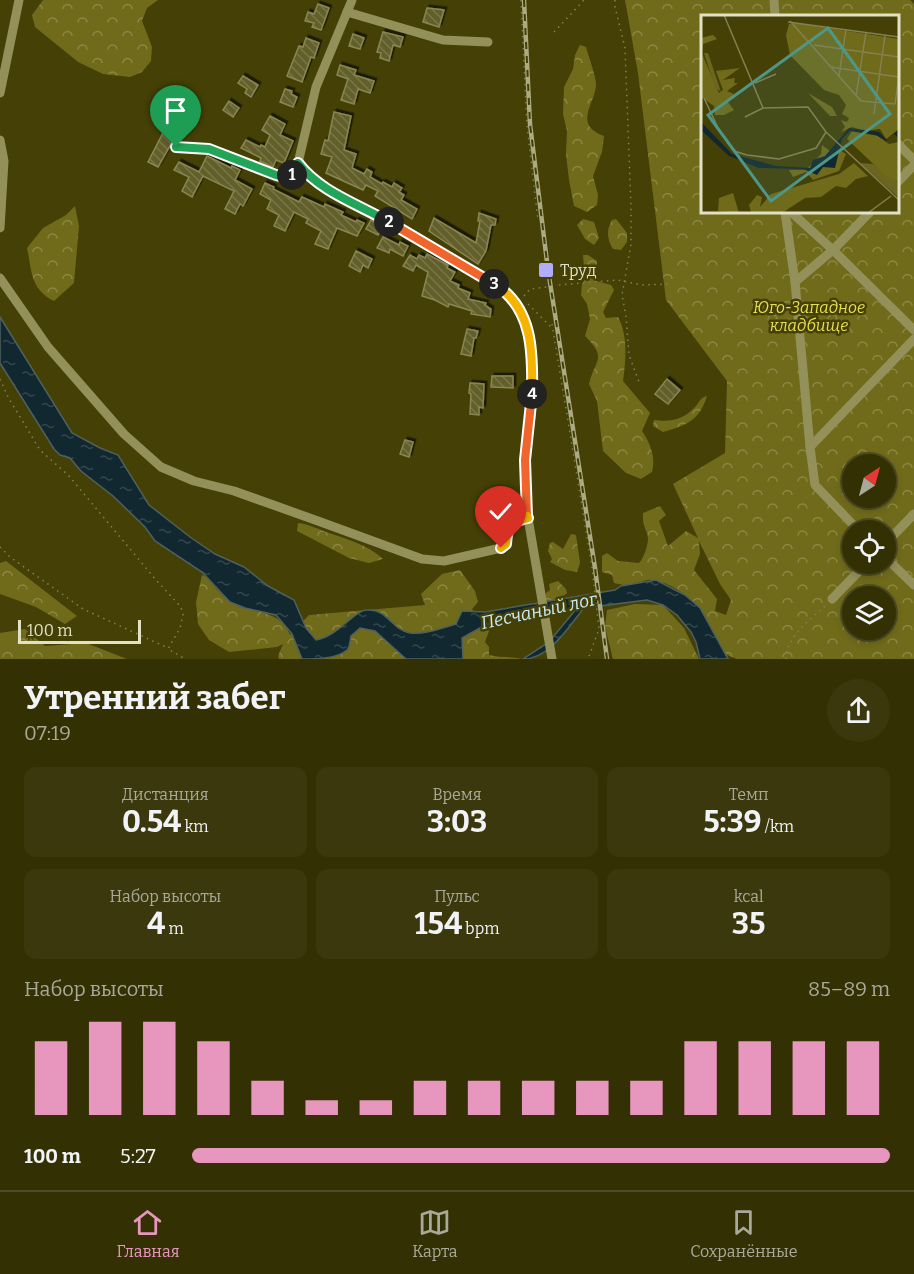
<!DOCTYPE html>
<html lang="ru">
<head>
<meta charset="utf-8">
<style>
  :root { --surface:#333004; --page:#3b380e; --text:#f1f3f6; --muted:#a9a99a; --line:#4e4b26; --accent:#e797bd }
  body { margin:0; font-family:Bitter,serif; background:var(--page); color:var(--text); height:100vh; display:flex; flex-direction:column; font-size:22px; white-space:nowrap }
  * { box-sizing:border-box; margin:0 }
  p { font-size:20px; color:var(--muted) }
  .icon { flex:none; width:33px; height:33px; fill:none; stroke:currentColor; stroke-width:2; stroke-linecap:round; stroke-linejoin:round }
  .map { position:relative; height:659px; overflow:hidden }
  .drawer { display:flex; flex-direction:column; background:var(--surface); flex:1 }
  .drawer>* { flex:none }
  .needle { width:39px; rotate:36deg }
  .controls { position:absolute; left:842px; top:454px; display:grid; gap:12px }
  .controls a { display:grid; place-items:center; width:54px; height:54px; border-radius:50%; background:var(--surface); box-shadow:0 3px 9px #0003,0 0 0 2px var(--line); font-size:30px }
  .scale { position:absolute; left:18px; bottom:15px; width:123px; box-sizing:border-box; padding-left:6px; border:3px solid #e2e1c5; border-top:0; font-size:16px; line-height:21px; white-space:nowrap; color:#e2e1c5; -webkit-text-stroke:4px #444006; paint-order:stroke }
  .pin { position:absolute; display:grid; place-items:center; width:51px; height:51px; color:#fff; margin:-62px -26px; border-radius:50% 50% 50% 0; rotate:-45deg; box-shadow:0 0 6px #0007 }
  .pin .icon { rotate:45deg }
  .km { position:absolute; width:30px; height:30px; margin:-15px; border-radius:50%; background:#222; color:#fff; font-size:16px; line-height:30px; text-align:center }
  .round { display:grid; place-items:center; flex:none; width:63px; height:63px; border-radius:32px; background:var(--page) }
  .head { display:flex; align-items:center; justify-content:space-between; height:102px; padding:0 24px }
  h1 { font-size:33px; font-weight:700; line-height:45px }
  .stats { display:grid; grid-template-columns:repeat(3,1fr); gap:9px; height:102px; padding:6px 24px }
  .stats div { display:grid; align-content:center; border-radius:12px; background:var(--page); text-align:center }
  .stats b { font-size:30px; font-weight:700 }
  .stats small { font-size:16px; font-weight:400 }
  .stats p { font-size:16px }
  .chart { height:168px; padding:12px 24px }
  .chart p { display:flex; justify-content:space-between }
  .chart svg { width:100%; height:108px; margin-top:6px; stroke:var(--accent); stroke-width:6 }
  ul { padding:0 24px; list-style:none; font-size:20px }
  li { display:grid; grid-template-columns:96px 72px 1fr; align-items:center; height:45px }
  li i { height:15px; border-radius:8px; background:var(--accent) }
  .dock { display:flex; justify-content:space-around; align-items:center; height:84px; border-top:2px solid var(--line); background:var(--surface); font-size:16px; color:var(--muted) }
  .dock a { display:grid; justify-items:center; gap:3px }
  .dock .on { color:var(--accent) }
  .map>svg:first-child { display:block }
  .forest { fill:url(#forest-crowns); fill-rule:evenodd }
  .water { fill:url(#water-ripples); stroke:#50605d; stroke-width:1.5 }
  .building { fill:url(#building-back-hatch); stroke:#898751; stroke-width:1.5; filter:url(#shadow) }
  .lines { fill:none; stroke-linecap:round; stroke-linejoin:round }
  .path { stroke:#848153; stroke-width:1.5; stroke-dasharray:1.5 4.5; stroke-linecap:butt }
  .minor { stroke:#93905a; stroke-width:9 }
  .rail-casing { stroke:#acaa83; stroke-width:4.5 }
  .rail { stroke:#444006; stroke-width:2; stroke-dasharray:7; stroke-linecap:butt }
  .split-1-casing { stroke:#fff; stroke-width:12 }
  .split-2-casing { stroke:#fff; stroke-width:12 }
  .split-3-casing { stroke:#fff; stroke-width:12 }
  .split-4-casing { stroke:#fff; stroke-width:12 }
  .split-5-casing { stroke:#fff; stroke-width:12 }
  .split-6-casing { stroke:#fff; stroke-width:12 }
  .split-1 { stroke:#22a559; stroke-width:8 }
  .split-2 { stroke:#22a559; stroke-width:8 }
  .split-3 { stroke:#f0652b; stroke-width:8 }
  .split-4 { stroke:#f5b400; stroke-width:8 }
  .split-5 { stroke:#f0652b; stroke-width:8 }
  .split-6 { stroke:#f5b400; stroke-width:8 }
  .poi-dot { fill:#b1adfa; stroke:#444006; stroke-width:2 }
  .labels { text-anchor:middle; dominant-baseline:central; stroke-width:5; stroke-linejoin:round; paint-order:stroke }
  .poi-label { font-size:16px; fill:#e2e1c5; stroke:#444006; text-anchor:start }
  .park-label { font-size:16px; font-style:italic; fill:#e6de53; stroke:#444006 }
  .water-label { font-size:18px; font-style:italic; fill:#c9eaf8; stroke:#444006 }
  .inset-road { fill:none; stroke:#838052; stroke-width:1.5 }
  .view { fill:#4e9688; fill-opacity:0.15; stroke:#4e9688; stroke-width:3 }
  .inset-edge { fill:none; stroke:#e2e1c5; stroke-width:3 }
</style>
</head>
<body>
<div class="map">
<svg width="914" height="659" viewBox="0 0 914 659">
  <defs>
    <pattern id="forest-crowns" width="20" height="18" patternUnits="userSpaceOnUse" patternTransform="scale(1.5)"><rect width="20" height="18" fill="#706b1a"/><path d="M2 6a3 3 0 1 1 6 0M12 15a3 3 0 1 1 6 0" fill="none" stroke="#8b8744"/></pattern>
    <pattern id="water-ripples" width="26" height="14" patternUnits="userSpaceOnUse" patternTransform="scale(1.5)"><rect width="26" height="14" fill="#112831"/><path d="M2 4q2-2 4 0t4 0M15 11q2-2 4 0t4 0" fill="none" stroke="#33474d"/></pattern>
    <pattern id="building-back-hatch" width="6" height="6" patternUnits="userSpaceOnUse" patternTransform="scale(1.5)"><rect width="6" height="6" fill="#625f2a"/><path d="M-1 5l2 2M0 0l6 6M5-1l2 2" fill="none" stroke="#787647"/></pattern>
    <filter id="shadow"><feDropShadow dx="2.5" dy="-2.5" stdDeviation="0" flood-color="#0009"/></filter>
  </defs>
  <rect width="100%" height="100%" fill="#444006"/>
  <g class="forest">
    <path d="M43,0H158L147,8L142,21L152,47L151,61L142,72L130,77L103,74L78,62L35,27L32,15Z"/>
    <path d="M625,0H910L914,4V659H737L724,654C708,622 691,585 651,580C646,579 642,582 638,583C629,586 622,585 614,583L612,575L602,572V556L607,553L618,561L639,563C644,558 648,545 648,538C647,528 642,528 643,513L660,506L666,515L659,521L668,546L686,531L698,538L673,484L725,453L727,381L666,300L638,73ZM702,16H898V212H702ZM852,465H885V498H852ZM852,531H885V564H852ZM699,541L720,584L731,600L726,615L715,611L717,599L694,570L700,554ZM852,597H885V630H852Z"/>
    <path d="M580,45L586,47C588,55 596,76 596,84C596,103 572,124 604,136L602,152L593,176L598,195L597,205L587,212L574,206L569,180L566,154L567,131L563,114L564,87L573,69L575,55Z"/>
    <path d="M75,206L79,226L74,283L54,301C30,289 32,271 27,248L43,228L66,215Z"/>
    <path d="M583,219L594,222L599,238L594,245L585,239L577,225Z"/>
    <path d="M616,219L627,233V242L621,250L613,249C607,239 606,230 612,220Z"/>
    <path d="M583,255H588L597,261L596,281L611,285L614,290L603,312L606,318L618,317C628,335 626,361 623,381L650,413L642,431C650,443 656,457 652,472L641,479L626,473L603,451L597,401L589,384C595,359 608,359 585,336L590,319L587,304L581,295L582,284L585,279Z"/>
    <path d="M707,396C699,421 687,425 663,432L653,426L654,420C670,422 684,420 696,406C700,401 700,398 707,396Z"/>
    <path d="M298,523C308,524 316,528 326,532C346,539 367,544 383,559L369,563L349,558L297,531Z"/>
    <path d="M571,534L576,535L580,563L577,572L565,570L550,562L552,559L548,551L550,543L553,542L563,549Z"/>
    <path d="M6,561L77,616L65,624L36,607L0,594V563Z"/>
    <path d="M460,570L475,591L478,602L472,609L489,631L485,642L489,647V655C500,658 510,656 522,659H279L278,656L283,644L277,647L229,652L209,640L198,624L196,602L202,575L206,577C213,584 221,596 230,601C250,613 282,610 290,635L309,615L425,605L421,594L442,574Z"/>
    <path d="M558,581L566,589L567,593L556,602L550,603L544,599L546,593L550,590L549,584Z"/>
    <path d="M635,604L663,605L684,628L699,659H613L605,627L607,610Z"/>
    <path d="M25,629L45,646L86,643L127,659H0V633Z"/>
  </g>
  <path class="water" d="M0,317L72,433L100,448L118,455L149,505L190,537L215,554L244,567L268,586L294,600L306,628L316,640C339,636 354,610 367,610C388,609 392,630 410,633C424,635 442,628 456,624L462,611L485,612L615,590L621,586L656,580L685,595L700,608L728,659H700L696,642L691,632L677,615L663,605L647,600L584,608C569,626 550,659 523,659L549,642L577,608L487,624L462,638L463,659H406L375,631L360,628L351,636C350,640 350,647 347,650C337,659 315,659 302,659L292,634L276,615L245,608L230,602L202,572L155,541L145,527L113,496L81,471L70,458L60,455L54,449L0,363Z"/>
  <g class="building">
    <path d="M318,4L329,8L321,30L312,27L314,23L305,21L308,12L314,14Z"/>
    <path d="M427,8L444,10L439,27L423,22Z"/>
    <path d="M383,32L403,37L400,47L393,45L389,61L380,58L381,53L377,52Z"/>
    <path d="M353,34L364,38L360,49L349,46Z"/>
    <path d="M306,38L319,43L314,58L311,57L302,82L287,76L299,46L303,47Z"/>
    <path d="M340,65L356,70L354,75L374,81L370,93L358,89L354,104L341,100L348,79L337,75Z"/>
    <path d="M243,76L258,85L251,97L245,93L247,89L238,83Z"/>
    <path d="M285,89L292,91L291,94L297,97L293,107L280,102Z"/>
    <path d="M229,101L239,108L233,117L223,110Z"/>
    <path d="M334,112L351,116L344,150L356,154L352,168L364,174L367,169L372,172L370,177L382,184L383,182L392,187L394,183L402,188L399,192L404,195L401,200L417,209L412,219L375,196L378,191L366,185L363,190L326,173L332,157L321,154L325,140L328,141Z"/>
    <path d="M270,116L285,124L280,135L293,141L284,163L276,160L273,167L260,161L261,158L241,148L246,140L260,147L261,145L265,147L270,135L262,130Z"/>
    <path d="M165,129L175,137L158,167L148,162Z"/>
    <path d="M207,156L231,168L232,166L240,170L235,180L252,189L243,206L240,204L235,214L225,209L234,191L203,176L192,197L182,191L189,177L174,170L179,162L199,172Z"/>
    <path d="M265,183L274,187L273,189L299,202L302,197L324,207L325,204L343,212L341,215L356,222L357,220L364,223L357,236L337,228L328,249L315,244L321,231L306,223L308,219L294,212L285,231L274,226L279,215L267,209L271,200L260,194Z"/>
    <path d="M479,213L496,219L495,225H491L486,251L478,264L429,231L434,218L476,243L480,221H478Z"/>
    <path d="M371,220L383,227L378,235L366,229Z"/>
    <path d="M383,237L399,245L400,242L408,246L403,256L390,249L389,253L377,248Z"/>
    <path d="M356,251L372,259L368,268L363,265L360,272L349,266Z"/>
    <path d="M427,254L448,265L447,268L455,272L450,281L459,285L458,288L470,293L468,299L486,303L485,305L491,309L490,317L471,314L472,311L449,304L448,307L435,300L422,296L428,272L416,265L413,271L403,266L410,255L417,259L419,255L425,258Z"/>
    <path d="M467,329L478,331L476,338H474L471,356L461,354Z"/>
    <path d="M492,376H513V388L491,387Z"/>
    <path d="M667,379L680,390L668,404L655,394Z"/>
    <path d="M470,383L484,384L483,408L479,407V415L470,414L471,394L469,393Z"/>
    <path d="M405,440L413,442L409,457L400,454Z"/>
  </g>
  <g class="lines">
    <g class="path">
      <path d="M521,0L527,125L538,221"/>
      <path d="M615,0V7L625,48L631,207V244L622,295L626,316L629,355L639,382"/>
      <path d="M554,32L584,0"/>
      <path d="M559,285L618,280L641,285L672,284"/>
      <path d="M524,296L530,289L547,287"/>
      <path d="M528,304L552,328"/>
      <path d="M552,324L592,567L599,629L588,659"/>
      <path d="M0,379L8,397L40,450L69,476L156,580L181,607L183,615L180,628L168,649L185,659"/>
      <path d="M0,547L10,557L83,609L168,648"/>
      <path d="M786,659C786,637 810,620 825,606"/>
    </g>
    <g class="minor">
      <path d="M352,0L316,87L298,163C319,191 356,204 386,221C425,243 463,266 501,288L517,303L527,324L530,342L532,376L531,417L525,460L528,518L552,659"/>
      <path d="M774,0L775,16"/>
      <path d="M347,12L443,40L488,42"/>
      <path d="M0,93L19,0"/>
      <path d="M0,140L4,161L0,228"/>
      <path d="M898,144L914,160"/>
      <path d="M176,147L209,149L276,175L287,178L294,173L298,163"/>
      <path d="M898,182L914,165"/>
      <path d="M785,212L795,282L810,447L815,485L859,531"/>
      <path d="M791,212L833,250L914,330"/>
      <path d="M0,278L48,347L124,434L161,467L194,481L234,491L318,521L422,559L444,561L501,548L506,544L509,524L515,521L528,518"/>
      <path d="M795,282L833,250L870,212"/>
      <path d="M810,447L914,339"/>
      <path d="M885,544L914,514"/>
      <path d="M885,557L914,585"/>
      <path d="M832,599L866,564"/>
    </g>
    <g class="rail-casing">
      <path id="rail" d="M524,0L530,124L548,270L595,568L607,659"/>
    </g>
    <use href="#rail" class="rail"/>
  </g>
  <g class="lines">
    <g class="split-1-casing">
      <path id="split-1" d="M176,147L209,149L276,175L287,178L292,175"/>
    </g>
    <g class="split-2-casing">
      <path id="split-2" d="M292,175L298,163C320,192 358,204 389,222"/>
    </g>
    <g class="split-3-casing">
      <path id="split-3" d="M389,222L494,284"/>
    </g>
    <g class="split-4-casing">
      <path id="split-4" d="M494,284C533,307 533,353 532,394"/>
    </g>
    <g class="split-5-casing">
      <path id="split-5" d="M527,516L525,460L532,394"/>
    </g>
    <g class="split-6-casing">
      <path id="split-6" d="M501,548L506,544C507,527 510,522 528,518L527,516"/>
    </g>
    <use href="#split-1" class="split-1"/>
    <use href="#split-2" class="split-2"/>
    <use href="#split-3" class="split-3"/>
    <use href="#split-4" class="split-4"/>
    <use href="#split-5" class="split-5"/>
    <use href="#split-6" class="split-6"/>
  </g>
  <rect class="poi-dot" x="538" y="262" width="16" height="16" rx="3"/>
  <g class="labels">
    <g class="poi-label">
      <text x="560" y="270">Труд</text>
    </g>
    <g class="park-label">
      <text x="809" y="307">Юго-Западное<tspan x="809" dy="18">кладбище</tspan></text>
    </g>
    <g class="water-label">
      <text transform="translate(539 611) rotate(-12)">Песчаный лог</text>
    </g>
  </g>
  <g transform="translate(701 15)">
    <rect width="198" height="198" fill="#444006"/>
    <path d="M159,148L172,149L198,167V183Z" fill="#6a661f"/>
    <path d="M95,8L198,24V114L185,124L179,114L164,116L151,112L140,117L144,112L140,105L146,107L148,103L141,99L145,90L138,80L123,75L89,40L85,20L88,9ZM12,20L16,24L2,29L1,39L18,78L22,75L15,56L39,53L22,65L34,63L33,68H37L26,76L33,79L27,87L33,95L23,100H14L13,91L0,82V23ZM107,78L131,92L136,101H129ZM151,116L177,121L188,129L198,127V167L185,161L146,124ZM121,130L133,139L140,136L145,139L138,156L112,165L105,157L92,162L88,155H105L120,139ZM153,148L167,161L155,164L145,173L135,171L120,182L104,183L81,198L50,197L48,190L56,180L61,182L59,192L70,179L138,159ZM32,178L38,198L17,196L18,183Z" fill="#706b1a"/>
    <path d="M3,38H7L20,77L14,72Z" fill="#6a661f"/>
    <path d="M0,107L31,139L75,151L109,153L112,145L124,141L148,113L178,117L186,125L197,115L198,123L193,119L185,126L175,120L149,116L141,124L134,153L122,152L116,160L102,154L58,153L28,141L0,115Z" fill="#112831"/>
    <path class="inset-road" d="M23,0L62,93L107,92L125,117L198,185M89,6L160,86L194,89L198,61M87,7L198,22M113,30L198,42M129,52L198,62M138,61L145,14M54,68L75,59M155,81L165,17M3,83L18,115L33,136L46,140L78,144L115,133L125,117M173,99L184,20M44,102L62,93M167,198L190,181"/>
    <path class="view" d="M127,13L189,99L70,186L7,100Z"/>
    <rect width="198" height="198" class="inset-edge"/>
  </g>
</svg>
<div class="controls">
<a><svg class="needle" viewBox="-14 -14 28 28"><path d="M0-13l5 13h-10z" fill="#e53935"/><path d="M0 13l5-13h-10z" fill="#a9a99a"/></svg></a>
<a><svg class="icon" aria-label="locate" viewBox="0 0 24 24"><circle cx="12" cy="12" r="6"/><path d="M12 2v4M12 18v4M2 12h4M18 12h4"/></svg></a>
<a><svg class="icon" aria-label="layers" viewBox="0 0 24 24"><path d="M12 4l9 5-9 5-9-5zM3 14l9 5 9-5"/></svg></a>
</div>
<div class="scale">100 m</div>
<div class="pin" style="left:176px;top:147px;background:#1e9e55"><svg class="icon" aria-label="arrive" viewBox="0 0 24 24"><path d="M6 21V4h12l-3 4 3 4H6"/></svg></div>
<div class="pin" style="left:501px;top:548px;background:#d93025"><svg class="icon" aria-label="check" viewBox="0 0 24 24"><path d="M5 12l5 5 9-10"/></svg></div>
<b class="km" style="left:292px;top:175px">1</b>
<b class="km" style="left:389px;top:222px">2</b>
<b class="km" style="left:494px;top:284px">3</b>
<b class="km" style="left:532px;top:394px">4</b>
</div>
<section class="drawer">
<div class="head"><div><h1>Утренний забег</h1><p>07:19</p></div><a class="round"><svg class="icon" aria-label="share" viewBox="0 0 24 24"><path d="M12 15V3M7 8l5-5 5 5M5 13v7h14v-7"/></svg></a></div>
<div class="stats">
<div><p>Дистанция</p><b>0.54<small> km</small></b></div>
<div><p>Время</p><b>3:03</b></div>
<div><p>Темп</p><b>5:39<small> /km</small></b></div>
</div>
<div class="stats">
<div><p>Набор высоты</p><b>4<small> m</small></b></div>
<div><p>Пульс</p><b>154<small> bpm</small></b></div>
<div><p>kcal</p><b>35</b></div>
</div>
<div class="chart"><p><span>Набор высоты</span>85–89 m</p>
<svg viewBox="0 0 160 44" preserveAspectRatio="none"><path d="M5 44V14M15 44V6M25 44V6M35 44V14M45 44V30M55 44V38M65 44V38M75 44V30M85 44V30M95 44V30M105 44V30M115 44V30M125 44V14M135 44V14M145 44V14M155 44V14"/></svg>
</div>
<ul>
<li><b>100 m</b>5:27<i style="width:100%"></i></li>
</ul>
</section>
<nav class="dock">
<a class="on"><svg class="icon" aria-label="home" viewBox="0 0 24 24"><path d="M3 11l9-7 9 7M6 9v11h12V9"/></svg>Главная</a>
<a><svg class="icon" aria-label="map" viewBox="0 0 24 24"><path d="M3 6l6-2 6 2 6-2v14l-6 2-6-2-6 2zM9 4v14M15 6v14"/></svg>Карта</a>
<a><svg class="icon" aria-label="saved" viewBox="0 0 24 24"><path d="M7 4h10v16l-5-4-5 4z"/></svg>Сохранённые</a>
</nav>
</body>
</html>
